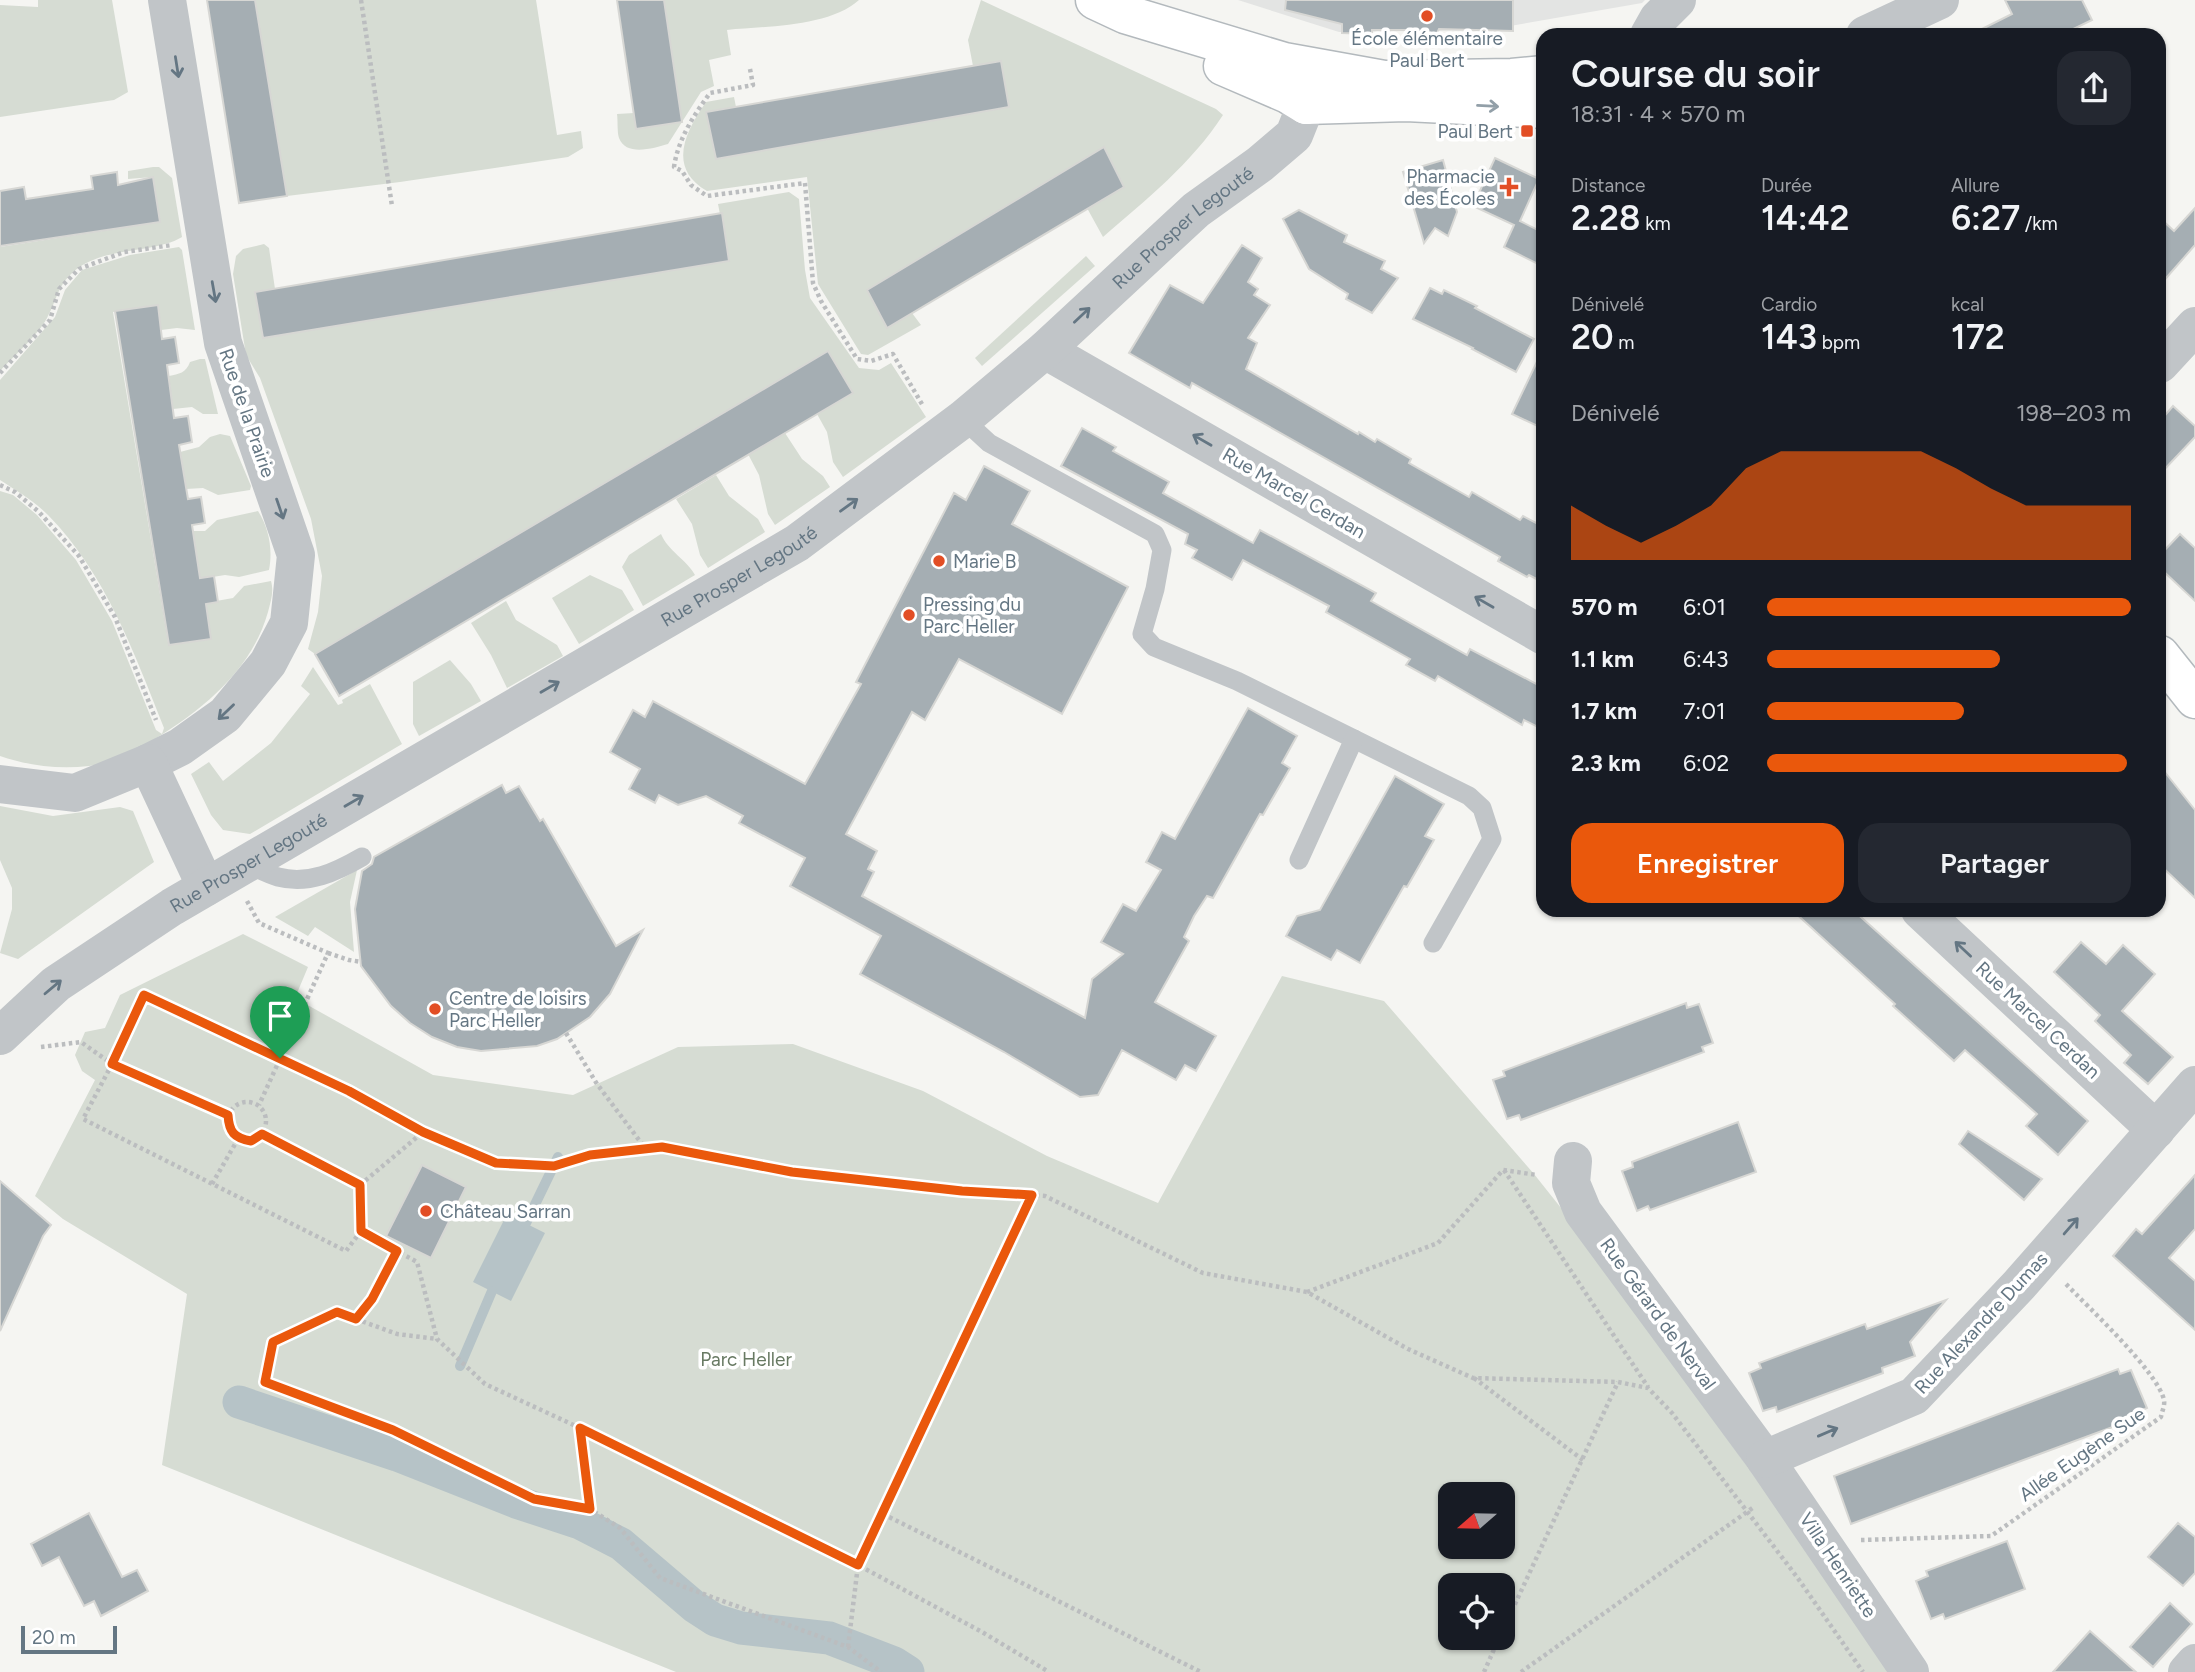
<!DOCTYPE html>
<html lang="fr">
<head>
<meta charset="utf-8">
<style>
  :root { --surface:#171b24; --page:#242831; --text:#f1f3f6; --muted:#9ea1a6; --accent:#ea580c }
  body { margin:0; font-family:Figtree,sans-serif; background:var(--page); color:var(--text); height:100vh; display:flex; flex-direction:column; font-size:26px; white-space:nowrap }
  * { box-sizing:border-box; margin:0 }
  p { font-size:23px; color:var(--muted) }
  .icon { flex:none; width:38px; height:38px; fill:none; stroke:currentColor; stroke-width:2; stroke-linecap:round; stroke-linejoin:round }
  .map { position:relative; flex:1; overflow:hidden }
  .side { position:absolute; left:1536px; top:28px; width:630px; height:889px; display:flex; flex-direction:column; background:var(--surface); border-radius:21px; box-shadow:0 2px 5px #0004 }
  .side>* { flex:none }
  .needle { width:46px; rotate:250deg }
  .buttons { position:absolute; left:1438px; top:1482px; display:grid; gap:14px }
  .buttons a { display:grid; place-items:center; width:77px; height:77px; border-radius:14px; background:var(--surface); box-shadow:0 2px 5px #0004; font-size:35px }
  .scale { position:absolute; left:21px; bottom:18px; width:96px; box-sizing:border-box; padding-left:7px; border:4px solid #647683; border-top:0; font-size:19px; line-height:24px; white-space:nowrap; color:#647683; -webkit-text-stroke:5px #fff; paint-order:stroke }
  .pin { position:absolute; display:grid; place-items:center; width:60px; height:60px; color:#fff; margin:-72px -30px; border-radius:50% 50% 50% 0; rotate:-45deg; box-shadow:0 0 7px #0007 }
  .pin .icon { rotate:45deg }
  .round { display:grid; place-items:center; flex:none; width:74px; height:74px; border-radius:21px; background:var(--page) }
  .overview { display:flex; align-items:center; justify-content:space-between; height:119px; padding:0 35px }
  h1 { font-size:38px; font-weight:600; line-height:52px }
  .metrics { display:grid; grid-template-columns:repeat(3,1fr); gap:10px; height:119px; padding:7px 35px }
  .metrics div { display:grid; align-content:center }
  .metrics b { font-size:35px; font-weight:600 }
  .metrics small { font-size:19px; font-weight:400 }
  .metrics p { font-size:19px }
  .chart { height:196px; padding:14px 35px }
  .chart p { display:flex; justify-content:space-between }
  .chart svg { width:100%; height:126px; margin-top:7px; fill:var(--accent); opacity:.7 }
  .action { display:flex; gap:14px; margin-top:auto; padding:14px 35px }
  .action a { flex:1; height:80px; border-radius:21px; background:var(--accent); color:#fff; font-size:28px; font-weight:600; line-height:80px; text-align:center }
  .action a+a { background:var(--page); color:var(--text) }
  ul { padding:0 35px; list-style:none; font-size:23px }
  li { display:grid; grid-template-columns:112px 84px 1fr; align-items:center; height:52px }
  li i { height:18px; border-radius:9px; background:var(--accent) }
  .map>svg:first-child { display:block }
  .built { fill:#e3e4e3 }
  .green { fill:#d6dcd3; fill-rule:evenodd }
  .water { fill:#b6c3c7 }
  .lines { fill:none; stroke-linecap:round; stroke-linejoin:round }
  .stream { stroke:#b6c3c7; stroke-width:10 }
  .canal { stroke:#b6c3c7; stroke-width:33 }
  .building { fill:#a5aeb3; stroke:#d7d7d4; stroke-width:2 }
  .secondary-casing { stroke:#b3b9bd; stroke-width:41 }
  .path { stroke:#bbbdbf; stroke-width:4.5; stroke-dasharray:3.5 3.5; stroke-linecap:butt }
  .service { stroke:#c1c5c8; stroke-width:19 }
  .minor { stroke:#c1c5c8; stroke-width:38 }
  .secondary { stroke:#fff; stroke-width:38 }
  .oneway { stroke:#647683 }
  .oneway2 { stroke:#929fa8 }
  .route-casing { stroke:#fff; stroke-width:14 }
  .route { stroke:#ea580c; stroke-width:9 }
  .poi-dot { fill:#e24e25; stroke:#fff; stroke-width:2.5 }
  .labels { text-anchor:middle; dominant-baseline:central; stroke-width:7; stroke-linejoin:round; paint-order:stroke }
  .poi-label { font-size:19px; fill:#647683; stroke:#fff; text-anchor:start }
  .street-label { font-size:19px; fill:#647683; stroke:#fff }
  .park-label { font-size:19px; fill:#687a63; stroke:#fff }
</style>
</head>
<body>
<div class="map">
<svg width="2195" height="1672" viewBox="0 0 2195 1672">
  <rect width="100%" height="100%" fill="#f5f5f2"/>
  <path class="built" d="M1238,0H1645L1642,3L1487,30L1339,32Z"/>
  <g class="green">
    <path d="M38,0H112L128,92L114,100L0,117V5L38,7Z"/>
    <path d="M255,0H536L557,135L581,131L583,148L568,157L400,182L287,196Z"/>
    <path d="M664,0H859C829,27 766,26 727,30L731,55L709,60L714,86L701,92L668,144C654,148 626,157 619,138C617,132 618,121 617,114L634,113L637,129L682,122Z"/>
    <path d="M981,0L1216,109L1223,115C1192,163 1146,200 1103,237L1087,208L868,291L887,328L912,313L921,325L868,355L861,354L818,284L807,177L707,191C667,168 685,132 706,102L734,97L736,107L707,112L716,159L1009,107L1001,61L973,66L968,40Z"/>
    <path d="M153,167H159L172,178L182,237C156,253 107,247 78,268C57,284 58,298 47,318C39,334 13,357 0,371V247L160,222L153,177L128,179V171Z"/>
    <path d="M789,192L799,199L805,270L810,298L859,368L879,370L891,363L926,417L843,477L833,462L827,432L817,414L852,392L828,351L315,654L308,649L318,612L322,576L311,519L260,378L246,355L233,274L236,256L243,249L264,244L269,248L275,289L255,293L263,338L729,261L718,204Z"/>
    <path d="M179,247L182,250L195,330L177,328L161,330L158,305L113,312L168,642L175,644L205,603L233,598L244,586L271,581C274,592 271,600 268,612C251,672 200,712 148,743C138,749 127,758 116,761C77,771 38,769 0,756V491L13,495L37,515L76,560L112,621L156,730L162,734L164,728C134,653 106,574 48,515C34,501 17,491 0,480V380L55,317L65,290L82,270L130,255Z"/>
    <path d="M1086,256L1095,266L982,366L975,358Z"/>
    <path d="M200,359H205L206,363L218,414H203L192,407L173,409L169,376C179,374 186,373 190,362Z"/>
    <path d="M785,433L802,459L823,476L830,487L775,525L768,514L759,475L748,454Z"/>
    <path d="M220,434L230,436L251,486L250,490L218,495L203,488L186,489L180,452L199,447L210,437Z"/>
    <path d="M716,475L729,496L758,519L765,532L708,568L700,555L692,524L676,499Z"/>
    <path d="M258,511C269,528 273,550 269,570L239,577L225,575L200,579L193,531H205L217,520Z"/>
    <path d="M661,534C668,551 686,559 695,575L643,606L622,567L629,555Z"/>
    <path d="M590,575L622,590L634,610L579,644L552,598Z"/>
    <path d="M506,601L516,620L557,645L563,656L507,688L491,655L471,623Z"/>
    <path d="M450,660L471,684L481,701L419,736L413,724V682Z"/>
    <path d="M313,667L338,705L343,703L342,700L370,684L402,744L250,834L223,830L211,815L191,774L209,762L223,781L271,743L310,694L301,686Z"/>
    <path d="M0,806L53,816L120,807L133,811L154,862L18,959L0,953L12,909V888L0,860Z"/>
    <path d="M357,870L350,902L354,952L315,927L308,936L275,917Z"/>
    <path d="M243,934L308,967L295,998L433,1075L573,1095L678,1047L793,1044L923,1091L1047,1156L1158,1203L1282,976L1384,1001L1534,1174L1565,1213L1895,1672H676L162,1465L187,1294L63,1219L35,1196L95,1080L82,1071L75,1055L85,1032L105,1028L120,995ZM1451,1494H1503V1547H1451ZM1451,1586H1503V1638H1451Z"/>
  </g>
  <path class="water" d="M507,1214L545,1233L511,1301L473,1282Z"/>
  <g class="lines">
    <g class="stream">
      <path d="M526,1223L558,1157"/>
      <path d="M460,1366L492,1291"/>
    </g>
    <path class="canal" d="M239,1402L397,1455L516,1502L580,1523L621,1544L695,1607L715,1620L741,1628L829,1638L894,1663L908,1672"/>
  </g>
  <g class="building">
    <path d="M207,0H255L287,196L239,203Z"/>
    <path d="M617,0H664L682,122L636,129Z"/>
    <path d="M1286,0H1513V31L1439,29L1431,45L1414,30H1372V34L1342,33V24L1285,10Z"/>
    <path d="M2005,0H2082L2092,20L2061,35H1970L2012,14Z"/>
    <path d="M1001,61L1009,107L716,159L706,112Z"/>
    <path d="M1104,147L1124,187L887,328L867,290Z"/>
    <path d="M1495,158L1539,179L1520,221L1544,233V267L1504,247L1514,225L1473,206Z"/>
    <path d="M1443,160L1457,212L1448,236L1435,228L1424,243L1403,172Z"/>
    <path d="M117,172L118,185L153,177L160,222L0,246V191L24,187L26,199L93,189L91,176Z"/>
    <path d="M2195,208V245L2160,285V218L2174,231Z"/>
    <path d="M1299,210L1347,235L1344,242L1385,261L1381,269L1398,278L1372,313L1346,299L1348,294L1309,269L1283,219Z"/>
    <path d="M722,213L729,261L263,338L255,292Z"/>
    <path d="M1242,245L1262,258L1248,282L1258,289L1254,295L1270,305L1248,338L1257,343L1246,369L1358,434L1359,432L1375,442L1377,439L1411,459L1409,463L1469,497L1472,492L1520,520L1523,516L1544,527V583L1529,575L1527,577L1498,561L1500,557L1192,383L1190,388L1129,353L1170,285L1203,303Z"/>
    <path d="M1430,288L1442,294L1444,290L1477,306L1475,308L1534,339L1516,372L1472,349L1473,348L1413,319Z"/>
    <path d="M158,305L162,339L175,337L179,363L167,365L174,418L188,416L192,442L179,445L188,499L201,497L205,523L192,525L200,578L214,576L218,602L206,604L211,639L169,645L115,311Z"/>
    <path d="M1544,347V429L1512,414Z"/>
    <path d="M828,351L853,393L339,696L315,654Z"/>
    <path d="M2173,406L2195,426V437L2160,474V421Z"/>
    <path d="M1082,428L1116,447L1113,451L1169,482L1163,493L1253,543L1260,530L1376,593L1371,601L1467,655L1470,649L1544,688V730L1524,720L1522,725L1438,676L1435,681L1406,665L1410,659L1326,612L1329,606L1243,560L1232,580L1192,558L1197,550L1185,544L1188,534L1061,466Z"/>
    <path d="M984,466L1030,491L1012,524L1128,587L1062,714L959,659L925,720L912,712L846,834L877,851L868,869L874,872L862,896L1085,1018L1092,979L1123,954L1101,942L1123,904L1136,911L1161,870L1146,862L1162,832L1175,839L1248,708L1297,736L1282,763L1290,768L1263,815L1260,814L1213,898L1207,896L1194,916L1184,937L1189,941L1155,1002L1216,1036L1196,1071L1185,1065L1176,1080L1122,1050L1098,1095L1080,1097L1004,1052L860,974L881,936L790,886L805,858L739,823L743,816L706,796L678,805L659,795L655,803L629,789L640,769L610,752L633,710L645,717L653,701L805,784L861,684L856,682L954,493L966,500Z"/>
    <path d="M2180,534L2195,548V601L2160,568V555Z"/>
    <path d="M2160,766L2195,810V898L2160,865Z"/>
    <path d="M1395,776L1444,804L1425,836L1434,840L1407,887L1404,886L1360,963L1337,950L1331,960L1286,936L1297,916L1320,910Z"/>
    <path d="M502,785L506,793L519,786L540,821L543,819L616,946L643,930L610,994L590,1017L557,1039L537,1046L481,1051L457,1047L432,1037L410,1023L391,1006L361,966L355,909L362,871L372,864L374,857Z"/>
    <path d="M1792,910H1853L2088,1121L2058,1155L2026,1126L2037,1114L1965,1050L1954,1061L1893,1006L1895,1004Z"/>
    <path d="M2081,942L2106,964L2123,945L2155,974L2122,1011L2173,1057L2148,1084L2124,1063L2131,1055L2095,1021L2100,1015L2054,972Z"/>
    <path d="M1686,1003L1687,1008L1699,1004L1713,1043L1702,1047L1704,1052L1521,1120L1519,1115L1507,1119L1493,1080L1505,1076L1503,1071Z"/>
    <path d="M1738,1122L1756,1172L1650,1210L1648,1206L1637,1211L1622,1171L1633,1167L1632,1162Z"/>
    <path d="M1968,1131L2042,1179L2024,1200L1959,1144Z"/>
    <path d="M422,1165L466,1187L431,1258L386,1236Z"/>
    <path d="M2195,1175V1229L2169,1258L2195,1281V1330L2113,1256L2136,1229L2142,1234Z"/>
    <path d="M0,1181L51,1225L43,1236L0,1331Z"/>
    <path d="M1946,1300L1910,1342L1915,1356L1882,1368L1883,1373L1777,1412L1776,1407L1763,1411L1749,1373L1761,1368L1759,1363L1865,1324L1867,1329Z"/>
    <path d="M2118,1369L2120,1374L2131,1370L2147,1408L2135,1413L2137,1418L1851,1524L1834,1476Z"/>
    <path d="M89,1513L122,1577L137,1570L148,1591L101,1616L94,1601L84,1606L59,1557L42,1566L31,1544Z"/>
    <path d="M2178,1523L2195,1537V1573L2183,1586L2148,1557Z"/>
    <path d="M2007,1541L2025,1589L1945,1619L1943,1614L1931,1619L1916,1581L1928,1576L1926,1571Z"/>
    <path d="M2170,1603L2192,1624L2153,1667L2130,1647Z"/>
    <path d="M2090,1631L2136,1672H2053Z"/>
  </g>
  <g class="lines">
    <g class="secondary-casing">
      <g id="secondary">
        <path d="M1095,0L1125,14L1284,62L1384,80L1512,78L1544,75"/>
        <path d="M1223,66L1288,94L1306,105"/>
        <path d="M1306,105L1406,102L1544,109"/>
        <path d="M2160,655L2195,699"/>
      </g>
    </g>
    <g class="path">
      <path d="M361,0L392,206"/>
      <path d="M750,69L753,85L710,93C694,115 678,139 674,167L682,171L691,185L707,196L805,183L813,283L821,301L857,359L871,361L893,354L923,406"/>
      <path d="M0,373L50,320L59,289L79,269L124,252L172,245"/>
      <path d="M0,485L15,492L39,512L79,556L115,617L156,720"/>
      <path d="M247,901L259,923L328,953L259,1105"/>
      <path d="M328,953L349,960L362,962"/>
      <path d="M566,1033L597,1084L645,1148"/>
      <path d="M41,1047L81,1042L112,1064L228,1115"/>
      <circle cx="247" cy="1121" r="19"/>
      <path d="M262,1134L360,1185"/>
      <path d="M1504,1170L1648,1387"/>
      <path d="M212,1184L238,1139"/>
      <path d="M360,1185L361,1231L417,1262L437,1339L485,1384L580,1428L858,1565L982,1632L1049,1672"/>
      <path d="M360,1185L423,1132"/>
      <path d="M361,1231L346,1251L83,1119L112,1064L144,995L350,1091L423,1132L497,1163L553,1166L590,1155L662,1148L791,1172L962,1191L1045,1196L1203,1273L1307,1292L1408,1349L1473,1378L1618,1382L1648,1388L1672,1413L1797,1577L1863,1672"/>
      <path d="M397,1251L372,1299L356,1319L337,1312L273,1342L265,1382L392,1430L534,1499L590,1509L620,1528L660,1578L848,1647L881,1672"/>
      <path d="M1307,1292L1438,1243L1503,1170L1537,1175"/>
      <path d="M356,1319L397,1334L437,1339"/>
      <path d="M1474,1378L1583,1460"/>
      <path d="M580,1428L590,1509"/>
      <path d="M883,1514L1201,1672"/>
      <path d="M1861,1540L1991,1536L2161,1417C2162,1411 2165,1406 2164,1400C2158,1372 2087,1306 2065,1283"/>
      <path d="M1503,1630L1618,1382"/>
      <path d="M848,1647L858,1565L1032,1195"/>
      <path d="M1484,1672L1499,1638"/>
      <path d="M1521,1672L1754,1507"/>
    </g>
    <g class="service">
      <path d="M963,419L989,443L1155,534L1162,550L1155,589L1142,634L1154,647L1237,681L1469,796L1482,808L1492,839L1433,943"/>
      <path d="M1299,860L1354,739"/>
      <path d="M247,864C257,868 267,874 278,877C309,885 336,872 362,857"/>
    </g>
    <g class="minor">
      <path d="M1649,35L1658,19L1677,0"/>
      <path d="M1865,35L1940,0"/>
      <path d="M1045,350L1544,636"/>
      <path d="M2160,364L2195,326"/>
      <path d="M148,763L180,747L225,715L268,663L289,623L296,555L223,343L167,0"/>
      <path d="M0,784L75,793L148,763L206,887"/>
      <path d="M1920,910L2156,1130"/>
      <path id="s1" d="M0,1036L56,984L172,907L797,543L963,419L1045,350L1196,210L1260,164L1294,135L1306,105"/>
      <path d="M1573,1161L1571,1183L1583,1212L1765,1459L1910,1672"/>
      <path d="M1765,1459L1914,1396L2019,1285L2195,1085"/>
      <path d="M2187,1672L2195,1663"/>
    </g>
    <use href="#secondary" class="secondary"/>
  </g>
  <defs><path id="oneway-shaft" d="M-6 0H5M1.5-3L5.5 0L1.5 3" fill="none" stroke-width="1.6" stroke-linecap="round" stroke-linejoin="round" transform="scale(1.75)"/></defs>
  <g class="oneway">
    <use href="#oneway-shaft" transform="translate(177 67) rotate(81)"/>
    <use href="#oneway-shaft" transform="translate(214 292) rotate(80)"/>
    <use href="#oneway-shaft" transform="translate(1082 315) rotate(-43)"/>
    <use href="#oneway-shaft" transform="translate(1202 440) rotate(-150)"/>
    <use href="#oneway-shaft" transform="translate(849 505) rotate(-36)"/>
    <use href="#oneway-shaft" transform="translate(280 509) rotate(71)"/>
    <use href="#oneway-shaft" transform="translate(1484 602) rotate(-150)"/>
    <use href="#oneway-shaft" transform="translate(550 687) rotate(-30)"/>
    <use href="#oneway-shaft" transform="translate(226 712) rotate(136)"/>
    <use href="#oneway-shaft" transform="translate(354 801) rotate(-30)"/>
    <use href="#oneway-shaft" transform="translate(1963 949) rotate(-137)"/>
    <use href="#oneway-shaft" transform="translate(53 987) rotate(-40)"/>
    <use href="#oneway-shaft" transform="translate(2071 1226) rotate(-49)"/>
    <use href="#oneway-shaft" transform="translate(1828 1432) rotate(-23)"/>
  </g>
  <use class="oneway2" href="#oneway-shaft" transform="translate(1488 106) rotate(3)"/>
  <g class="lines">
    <g class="route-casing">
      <path id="route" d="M144,995L349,1091L423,1132L496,1163L554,1166L590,1155L662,1147L792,1172L962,1191L1032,1195L858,1565L580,1428L590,1509L534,1499L393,1430L265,1382L273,1342L337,1312L356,1319L372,1299L397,1251L361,1231L360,1185L262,1134L251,1141C234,1138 229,1132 228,1115L112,1064Z"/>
    </g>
    <use href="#route" class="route"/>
  </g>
  <g class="poi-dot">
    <circle cx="1427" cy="16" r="7"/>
    <rect x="1520" y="124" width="14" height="14" rx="3.5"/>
    <path d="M1505.5 176.5h7v7h7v7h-7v7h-7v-7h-7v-7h7z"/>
    <circle cx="939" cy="561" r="7"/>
    <circle cx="909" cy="615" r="7"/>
    <circle cx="435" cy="1009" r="7"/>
    <circle cx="426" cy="1211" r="7"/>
  </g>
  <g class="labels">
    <g class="poi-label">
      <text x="1427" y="38" text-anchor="middle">École élémentaire<tspan x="1427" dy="22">Paul Bert</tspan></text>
      <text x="1513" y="131" text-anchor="end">Paul Bert</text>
      <text x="1495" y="176" text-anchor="end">Pharmacie<tspan x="1495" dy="22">des Écoles</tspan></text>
      <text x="953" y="561">Marie B</text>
      <text x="923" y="604">Pressing du<tspan x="923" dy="22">Parc Heller</tspan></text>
      <text x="449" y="998">Centre de loisirs<tspan x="449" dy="22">Parc Heller</tspan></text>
      <text x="440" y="1211">Château Sarran</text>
    </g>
    <g class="street-label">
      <text stroke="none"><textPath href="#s1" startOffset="1438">Rue Prosper Legouté</textPath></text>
      <text transform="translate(247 413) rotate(71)">Rue de la Prairie</text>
      <text transform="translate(1294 493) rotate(30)">Rue Marcel Cerdan</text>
      <text stroke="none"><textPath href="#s1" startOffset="872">Rue Prosper Legouté</textPath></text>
      <text stroke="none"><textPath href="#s1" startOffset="304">Rue Prosper Legouté</textPath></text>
      <text transform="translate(2038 1020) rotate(43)">Rue Marcel Cerdan</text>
      <text transform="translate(1658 1314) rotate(54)">Rue Gérard de Nerval</text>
      <text transform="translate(1981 1323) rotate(-47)">Rue Alexandre Dumas</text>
      <text transform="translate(2082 1454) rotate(-35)">Allée Eugène Sue</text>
      <text transform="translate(1838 1565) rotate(56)">Villa Henriette</text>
    </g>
    <g class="park-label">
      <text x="746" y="1359">Parc Heller</text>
    </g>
  </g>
</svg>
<div class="buttons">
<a><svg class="needle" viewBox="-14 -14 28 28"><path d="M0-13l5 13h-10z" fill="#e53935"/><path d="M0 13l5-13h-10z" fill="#9ea1a6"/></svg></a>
<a><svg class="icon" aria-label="locate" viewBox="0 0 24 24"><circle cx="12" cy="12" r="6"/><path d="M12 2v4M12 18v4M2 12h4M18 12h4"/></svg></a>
</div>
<div class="scale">20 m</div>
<div class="pin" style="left:280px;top:1058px;background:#1e9e55"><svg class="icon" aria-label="arrive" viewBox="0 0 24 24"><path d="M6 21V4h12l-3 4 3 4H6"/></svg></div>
<section class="side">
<div class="overview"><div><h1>Course du soir</h1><p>18:31 · 4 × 570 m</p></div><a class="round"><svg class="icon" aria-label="share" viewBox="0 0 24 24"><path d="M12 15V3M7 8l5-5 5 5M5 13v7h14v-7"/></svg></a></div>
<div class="metrics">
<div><p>Distance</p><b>2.28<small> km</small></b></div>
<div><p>Durée</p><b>14:42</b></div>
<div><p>Allure</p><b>6:27<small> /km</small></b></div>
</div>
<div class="metrics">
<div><p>Dénivelé</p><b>20<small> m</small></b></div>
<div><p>Cardio</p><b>143<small> bpm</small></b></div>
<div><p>kcal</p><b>172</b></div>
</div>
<div class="chart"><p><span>Dénivelé</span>198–203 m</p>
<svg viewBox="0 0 160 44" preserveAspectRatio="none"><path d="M0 44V25L10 32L20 38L30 32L40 25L50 12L60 6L70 6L80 6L90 6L100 6L110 12L120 19L130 25L140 25L150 25L160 25V44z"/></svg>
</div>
<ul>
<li><b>570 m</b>6:01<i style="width:100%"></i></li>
<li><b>1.1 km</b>6:43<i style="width:64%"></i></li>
<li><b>1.7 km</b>7:01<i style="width:54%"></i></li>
<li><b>2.3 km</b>6:02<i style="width:99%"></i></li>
</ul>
<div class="action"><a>Enregistrer</a><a>Partager</a></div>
</section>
</div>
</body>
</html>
